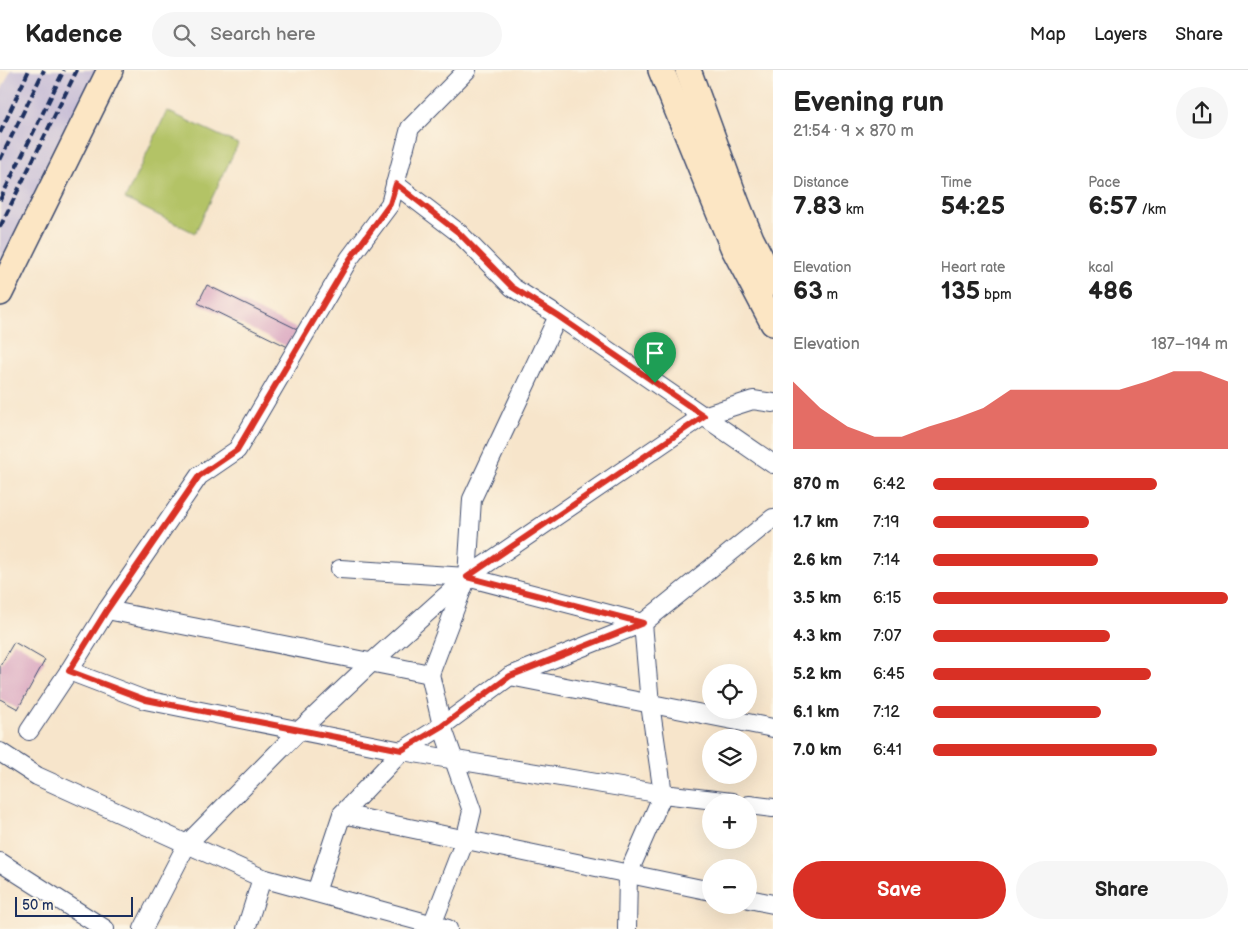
<!DOCTYPE html>
<html lang="en">
<head>
<meta charset="utf-8">
<style>
  :root { --surface:#fff; --page:#f6f6f6; --text:#222; --muted:#767676; --line:#e0e0e0; --accent:#d93025 }
  body { margin:0; font-family:"Balsamiq Sans",sans-serif; background:var(--page); color:var(--text); height:100vh; display:flex; flex-direction:column; font-size:19px; white-space:nowrap }
  * { box-sizing:border-box; margin:0 }
  p { font-size:16px; color:var(--muted) }
  .icon { flex:none; width:28px; height:28px; fill:none; stroke:currentColor; stroke-width:2; stroke-linecap:round; stroke-linejoin:round }
  .map { position:relative; flex:1; overflow:hidden }
  .panel { display:flex; flex-direction:column; background:var(--surface); width:475px }
  .panel>* { flex:none }
  .tools { position:absolute; left:702px; top:594px; display:grid; gap:10px }
  .tools a { display:grid; place-items:center; width:55px; height:55px; border-radius:50%; background:var(--surface); box-shadow:0 5px 20px #0002; font-size:25px }
  .scale { position:absolute; left:15px; bottom:12px; width:118px; box-sizing:border-box; padding-left:5px; border:2px solid #1b2f5e; border-top:0; font-size:14px; line-height:18px; white-space:nowrap; color:#1b2f5e; -webkit-text-stroke:4px #fcf5e5; paint-order:stroke }
  .pin { position:absolute; display:grid; place-items:center; width:42px; height:42px; color:#fff; margin:-51px -21px; border-radius:50% 50% 50% 0; rotate:-45deg; box-shadow:0 0 5px #0007 }
  .pin .icon { rotate:45deg }
  .round { display:grid; place-items:center; flex:none; width:52px; height:52px; border-radius:26px; background:var(--page) }
  .overview { display:flex; align-items:center; justify-content:space-between; height:85px; padding:0 20px }
  h1 { font-size:28px; font-weight:800; line-height:38px }
  .stats { display:grid; grid-template-columns:repeat(3,1fr); gap:8px; height:85px; padding:5px 20px }
  .stats div { display:grid; align-content:center }
  .stats b { font-size:25px; font-weight:800 }
  .stats small { font-size:14px; font-weight:400 }
  .stats p { font-size:14px }
  .chart { height:140px; padding:10px 20px }
  .chart p { display:flex; justify-content:space-between }
  .chart svg { width:100%; height:90px; margin-top:5px; fill:var(--accent); opacity:.7 }
  .button { display:flex; gap:10px; margin-top:auto; padding:10px 20px }
  .button a { flex:1; height:58px; border-radius:30px; background:var(--accent); color:#fff; font-size:20px; font-weight:800; line-height:58px; text-align:center }
  .button a+a { background:var(--page); color:var(--text) }
  ul { padding:0 20px; list-style:none; font-size:16px }
  li { display:grid; grid-template-columns:80px 60px 1fr; align-items:center; height:38px }
  li i { height:12px; border-radius:6px; background:var(--accent) }
  header { display:flex; align-items:center; gap:30px; box-sizing:border-box; height:70px; padding:0 25px; background:var(--surface); border-bottom:1px solid var(--line) }
  header strong { font-size:24px }
  nav { display:flex; gap:28px; margin-inline-start:auto; font-size:18px }
  .search { width:350px; height:45px; background:var(--page); display:flex; align-items:center; gap:12px; box-sizing:border-box; padding:0 18px; border-radius:28px; color:var(--muted); font-size:19px }
  main { display:flex; flex:1; min-height:0 }
  .map>svg:first-child { display:block }
  .industrial { fill:#c9bfd7 }
  .green { fill:#b3c366; stroke:#677962 }
  .building { fill:#dcaac2 }
  .lines { fill:none; stroke-linecap:round; stroke-linejoin:round }
  .street-casing { stroke:#3c4a6e; stroke-width:20 }
  .secondary-casing { stroke:#3c4a6e; stroke-width:28 }
  .street { stroke:#fff; stroke-width:18 }
  .secondary { stroke:#fce6c4; stroke-width:25 }
  .rail { stroke:#1b2f5e; stroke-width:4; stroke-dasharray:8 4; stroke-linecap:butt }
  .route-casing { stroke:#fff; stroke-width:10 }
  .route { stroke:#d93025; stroke-width:6 }
</style>
</head>
<body>
<header>
<strong>Kadence</strong>
<div class="search"><svg class="icon" aria-label="search" viewBox="0 0 24 24"><circle cx="10" cy="10" r="6"/><path d="M15 15l6 6"/></svg>Search here</div>
<nav><a>Map</a><a>Layers</a><a>Share</a></nav>
</header>
<main>
<div class="map">
<svg width="773" height="859" viewBox="0 0 773 859">
  <rect width="100%" height="100%" fill="#fcf5e5"/>
  <filter id="ink" filterUnits="userSpaceOnUse"><feTurbulence type="fractalNoise" baseFrequency=".02" numOctaves="2"/><feDisplacementMap in="SourceGraphic" scale="10" xChannelSelector="R" yChannelSelector="G"/><feConvolveMatrix kernelMatrix="1 2 1 2 8 2 1 2 1" color-interpolation-filters="sRGB"/></filter>
  <filter id="wash" filterUnits="userSpaceOnUse"><feTurbulence type="fractalNoise" baseFrequency=".0096" numOctaves="4" result="noise"/><feDisplacementMap in="SourceGraphic" scale="20" xChannelSelector="R" yChannelSelector="G"/><feGaussianBlur stdDeviation="1.12" result="paint"/><feColorMatrix in="noise" values="0 0 0 0 0 0 0 0 0 0 0 0 0 0 0 0 0 1.4 0 .05"/><feComposite in="paint" operator="in"/></filter>
  <g filter="url(#wash)">
    <rect width="100%" height="100%" fill="#f7e5cb"/>
    <path class="industrial" d="M11,0H99L0,200V23Z"/>
    <path class="green" d="M167,41L238,74L195,163L125,129Z"/>
    <g id="blocks">
      <g class="building">
        <path d="M207,215L297,259L288,277L198,233Z"/>
        <path d="M14,572L45,590L18,639L0,629V596Z"/>
      </g>
    </g>
  </g>
  <g filter="url(#ink)">
    <use href="#blocks" fill-opacity="0" stroke="#3c4a6e" stroke-width="1"/>
    <g class="lines">
      <g class="street-casing">
        <g id="street">
          <path d="M395,114L459,163L512,217L558,246L773,394"/>
          <path d="M340,499L467,507L643,553L650,634L663,724L628,804L627,859"/>
          <path d="M107,540L430,604L467,507L472,429L558,246"/>
          <path d="M69,601L145,630L402,681L663,724L732,732"/>
          <path d="M430,604L442,656L472,741L465,770L432,855"/>
          <path d="M510,606L773,658"/>
          <path d="M29,661L69,601L107,540L199,406L237,380L349,189L390,134L410,58L467,0"/>
          <path d="M0,682L37,706L262,808"/>
          <path d="M749,735L773,738"/>
          <path d="M342,744L711,821"/>
          <path d="M0,792L105,859"/>
          <path d="M316,822L342,744L402,681L442,656L510,606L643,553L773,448"/>
          <path d="M749,829L773,834"/>
          <path d="M143,859L187,774L300,660L372,592L467,507L703,346L753,330L773,333"/>
          <path d="M246,859L262,808L448,859"/>
        </g>
      </g>
      <g class="secondary-casing">
        <g id="secondary">
          <path d="M661,0L733,177L773,253"/>
          <path d="M688,0L737,134L751,169L773,212"/>
          <path d="M0,223L110,0"/>
        </g>
      </g>
      <use href="#street" class="street"/>
      <use href="#secondary" class="secondary"/>
      <g class="rail">
        <path d="M0,63L29,0"/>
        <path d="M0,90L44,0"/>
        <path d="M0,130L64,0"/>
        <path d="M0,157L77,0"/>
      </g>
    </g>
  </g>
  <g class="lines" filter="url(#ink)">
    <g class="route-casing">
      <path id="route" d="M396,114L459,163L512,217L558,246L704,346L467,507L643,553L510,606L442,656L402,680L146,630L69,601L107,540L199,406L237,380L350,189L390,134Z"/>
    </g>
    <use href="#route" class="route"/>
  </g>
</svg>
<div class="tools">
<a><svg class="icon" aria-label="locate" viewBox="0 0 24 24"><circle cx="12" cy="12" r="6"/><path d="M12 2v4M12 18v4M2 12h4M18 12h4"/></svg></a>
<a><svg class="icon" aria-label="layers" viewBox="0 0 24 24"><path d="M12 4l9 5-9 5-9-5zM3 14l9 5 9-5"/></svg></a>
<a>+</a>
<a>−</a>
</div>
<div class="scale">50 m</div>
<div class="pin" style="left:655px;top:313px;background:#1e9e55"><svg class="icon" aria-label="arrive" viewBox="0 0 24 24"><path d="M6 21V4h12l-3 4 3 4H6"/></svg></div>
</div>
<section class="panel">
<div class="overview"><div><h1>Evening run</h1><p>21:54 · 9 × 870 m</p></div><a class="round"><svg class="icon" aria-label="share" viewBox="0 0 24 24"><path d="M12 15V3M7 8l5-5 5 5M5 13v7h14v-7"/></svg></a></div>
<div class="stats">
<div><p>Distance</p><b>7.83<small> km</small></b></div>
<div><p>Time</p><b>54:25</b></div>
<div><p>Pace</p><b>6:57<small> /km</small></b></div>
</div>
<div class="stats">
<div><p>Elevation</p><b>63<small> m</small></b></div>
<div><p>Heart rate</p><b>135<small> bpm</small></b></div>
<div><p>kcal</p><b>486</b></div>
</div>
<div class="chart"><p><span>Elevation</span>187–194 m</p>
<svg viewBox="0 0 160 44" preserveAspectRatio="none"><path d="M0 44V11L10 24L20 33L30 38L40 38L50 33L60 29L70 24L80 15L90 15L100 15L110 15L120 15L130 11L140 6L150 6L160 11V44z"/></svg>
</div>
<ul>
<li><b>870 m</b>6:42<i style="width:76%"></i></li>
<li><b>1.7 km</b>7:19<i style="width:53%"></i></li>
<li><b>2.6 km</b>7:14<i style="width:56%"></i></li>
<li><b>3.5 km</b>6:15<i style="width:100%"></i></li>
<li><b>4.3 km</b>7:07<i style="width:60%"></i></li>
<li><b>5.2 km</b>6:45<i style="width:74%"></i></li>
<li><b>6.1 km</b>7:12<i style="width:57%"></i></li>
<li><b>7.0 km</b>6:41<i style="width:76%"></i></li>
</ul>
<div class="button"><a>Save</a><a>Share</a></div>
</section>
</main>
</body>
</html>
